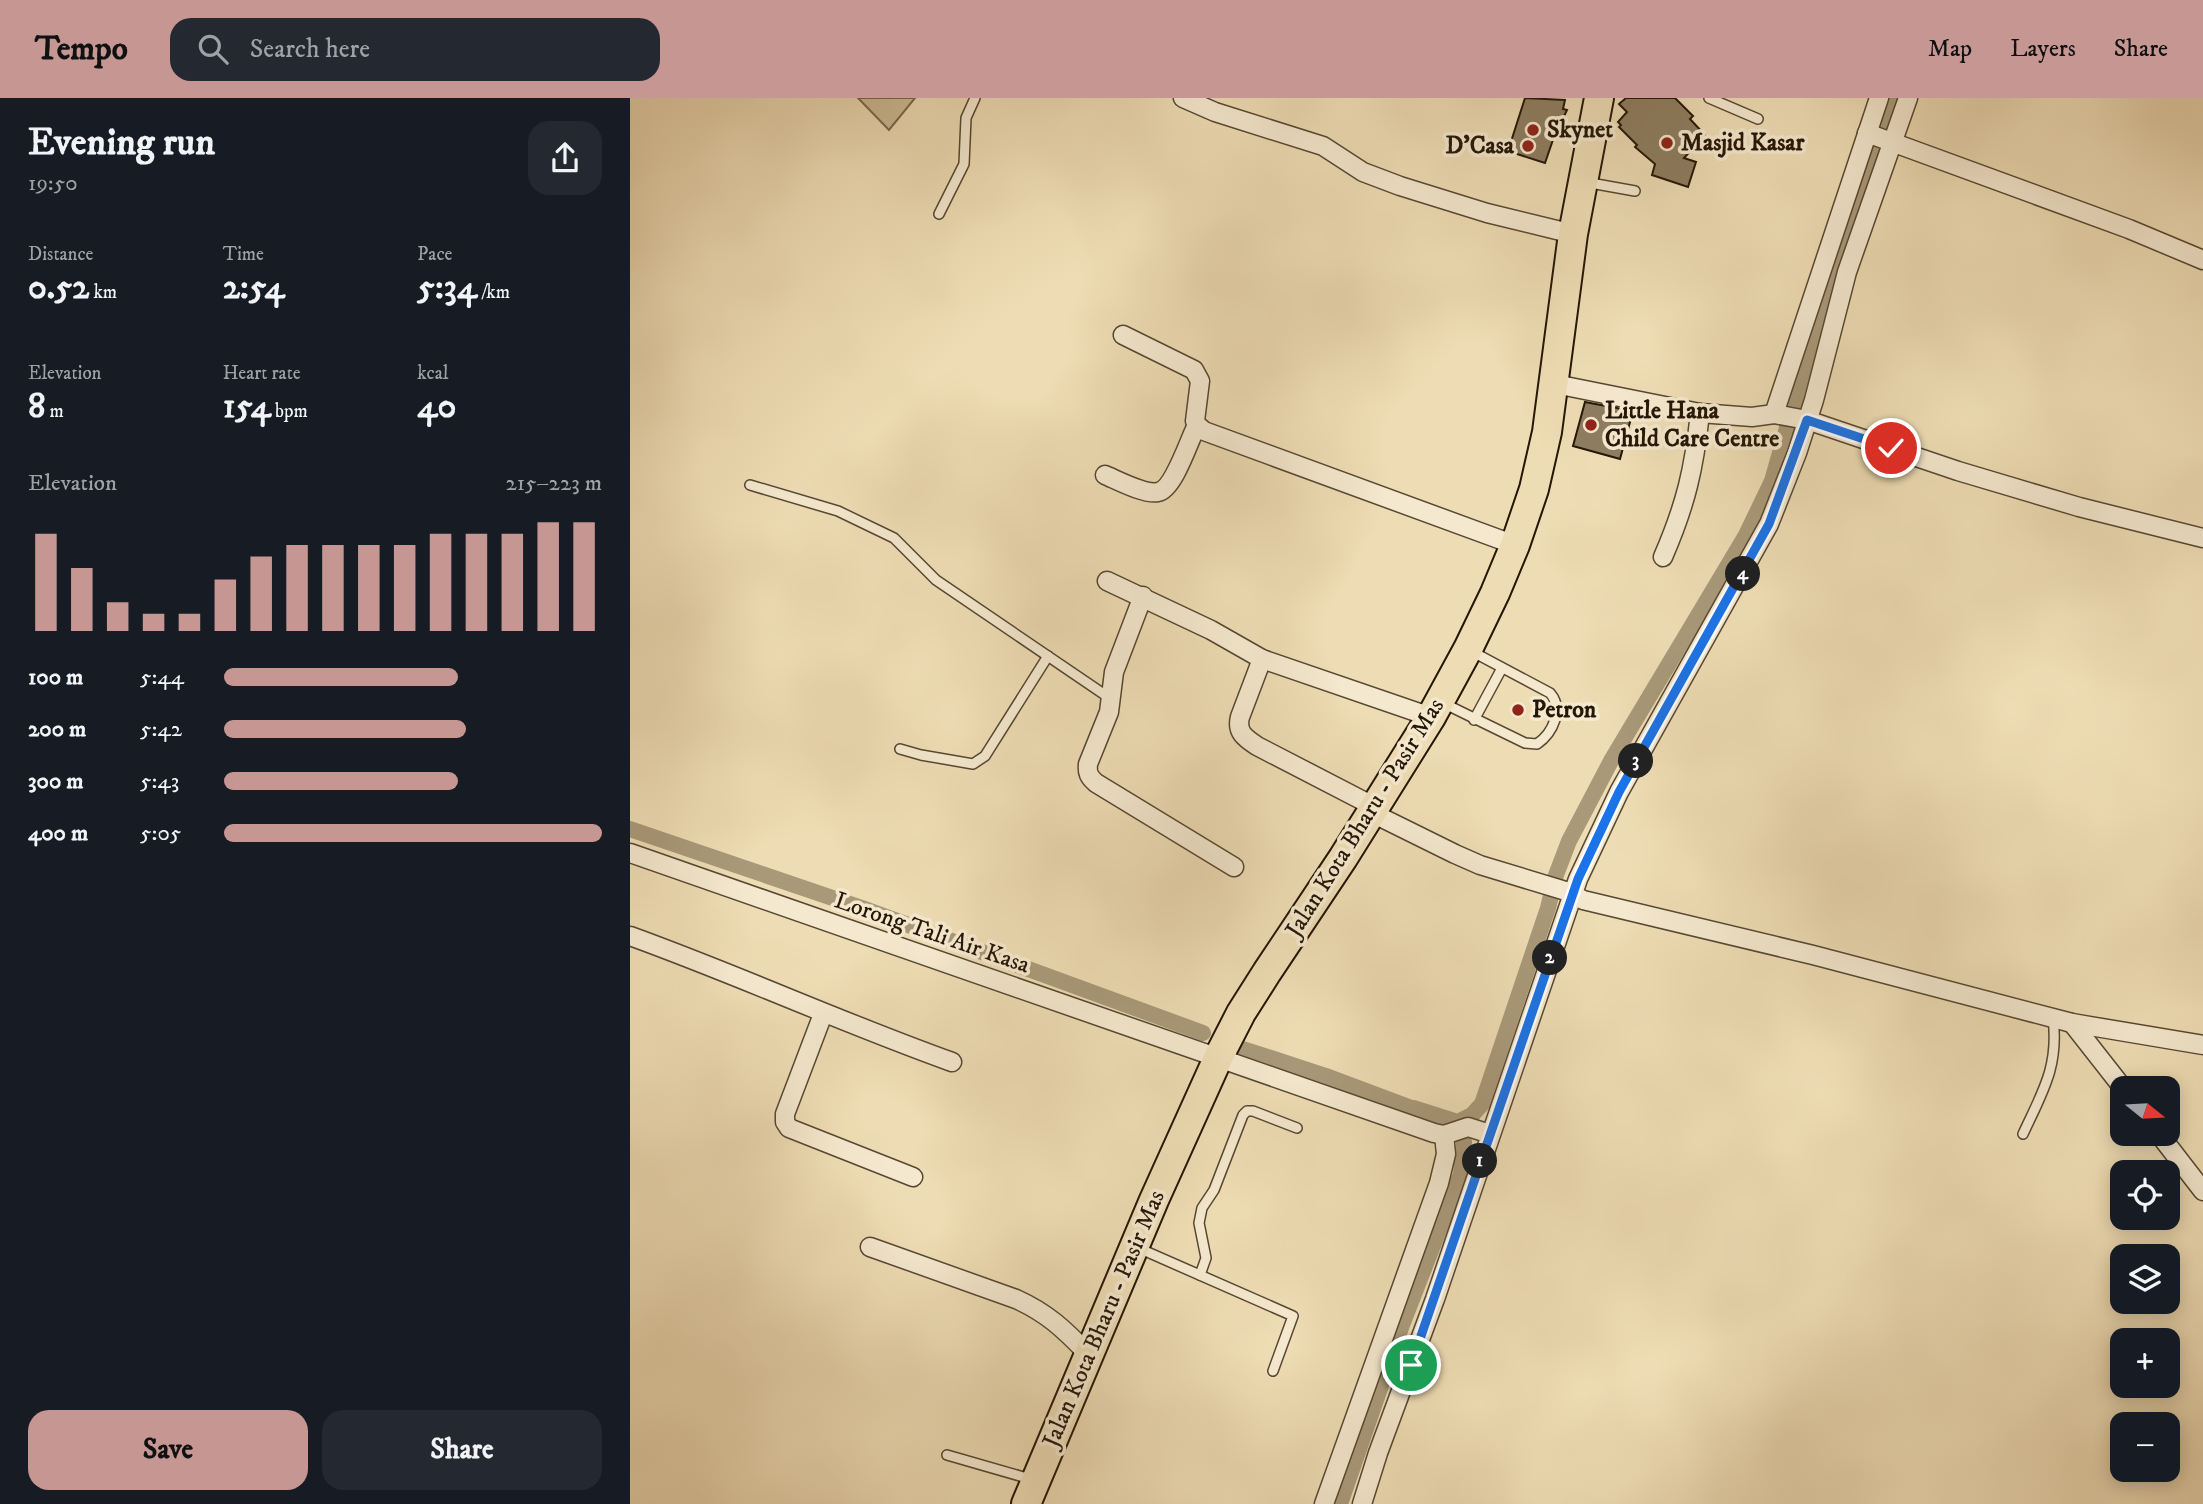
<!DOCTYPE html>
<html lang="en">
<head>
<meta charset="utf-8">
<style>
  :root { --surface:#171b24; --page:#242831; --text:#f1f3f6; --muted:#9ea1a6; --accent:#c59692 }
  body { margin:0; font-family:"IM FELL DW Pica",serif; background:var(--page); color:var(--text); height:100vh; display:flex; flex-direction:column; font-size:26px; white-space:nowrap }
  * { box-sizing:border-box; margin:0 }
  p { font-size:23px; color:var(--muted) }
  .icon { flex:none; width:38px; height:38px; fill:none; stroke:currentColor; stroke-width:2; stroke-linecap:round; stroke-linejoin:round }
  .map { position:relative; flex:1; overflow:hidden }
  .side { display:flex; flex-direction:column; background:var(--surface); width:630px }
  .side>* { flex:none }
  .needle { width:46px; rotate:108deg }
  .buttons { position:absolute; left:1480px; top:978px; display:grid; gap:14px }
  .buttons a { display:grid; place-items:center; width:70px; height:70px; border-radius:14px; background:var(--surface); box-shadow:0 4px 18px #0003; font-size:35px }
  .pin { position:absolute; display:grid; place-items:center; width:60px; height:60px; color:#fff; margin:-30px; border:4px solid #fff; border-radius:50%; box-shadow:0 2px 7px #0007 }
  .km { position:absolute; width:35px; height:35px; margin:-18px; border-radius:50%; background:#222; color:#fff; font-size:19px; line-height:35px; text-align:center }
  .round { display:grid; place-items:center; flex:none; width:74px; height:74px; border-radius:21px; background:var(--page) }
  .summary { display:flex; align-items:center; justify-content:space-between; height:119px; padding:0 28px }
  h1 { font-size:38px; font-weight:700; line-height:52px }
  .figures { display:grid; grid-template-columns:repeat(3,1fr); gap:10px; height:119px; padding:7px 28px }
  .figures div { display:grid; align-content:center }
  .figures b { font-size:35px; font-weight:700 }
  .figures small { font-size:19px; font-weight:400 }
  .figures p { font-size:19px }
  .chart { height:196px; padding:14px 28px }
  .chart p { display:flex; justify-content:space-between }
  .chart svg { width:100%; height:126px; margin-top:7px; stroke:var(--accent); stroke-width:6 }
  .primary-button { display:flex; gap:14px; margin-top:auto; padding:14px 28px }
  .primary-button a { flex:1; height:80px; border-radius:21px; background:var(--accent); color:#111; font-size:28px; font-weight:700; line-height:80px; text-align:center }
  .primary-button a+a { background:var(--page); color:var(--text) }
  ul { padding:0 28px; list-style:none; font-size:23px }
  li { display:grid; grid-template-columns:112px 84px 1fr; align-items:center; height:52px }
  li i { height:18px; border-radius:9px; background:var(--accent) }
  header { display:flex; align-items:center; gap:42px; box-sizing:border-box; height:98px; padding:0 35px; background:var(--accent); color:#111 }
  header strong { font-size:33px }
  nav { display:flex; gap:38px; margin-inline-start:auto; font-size:24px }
  .search { width:490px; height:63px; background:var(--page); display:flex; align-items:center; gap:18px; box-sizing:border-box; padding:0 24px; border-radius:21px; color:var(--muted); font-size:26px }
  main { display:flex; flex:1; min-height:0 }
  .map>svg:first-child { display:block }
  .green { fill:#ccbb96; stroke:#78694e; stroke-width:2 }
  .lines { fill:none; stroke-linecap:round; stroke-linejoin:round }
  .canal { stroke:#a99979; stroke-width:16 }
  .building { fill:#8d7d60; stroke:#241706; stroke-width:2 }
  .service-casing { stroke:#564832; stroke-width:12 }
  .minor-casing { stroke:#564832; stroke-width:21 }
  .trunk-casing { stroke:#241706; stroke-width:32 }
  .service { stroke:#f4e8ce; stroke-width:9 }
  .minor { stroke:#f4e8ce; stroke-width:18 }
  .trunk { stroke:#eedcb4; stroke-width:28 }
  .route-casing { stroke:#fff; stroke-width:14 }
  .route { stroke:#1a73e8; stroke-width:9 }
  .poi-dot { fill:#8f2418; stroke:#f4e8ce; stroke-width:2.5 }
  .labels { text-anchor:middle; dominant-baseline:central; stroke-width:7; stroke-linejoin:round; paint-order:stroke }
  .poi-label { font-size:24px; font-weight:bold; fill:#241706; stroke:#f4e8ce; text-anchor:start }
  .street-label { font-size:24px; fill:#241706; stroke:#f4e8ce }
</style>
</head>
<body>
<header>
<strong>Tempo</strong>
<div class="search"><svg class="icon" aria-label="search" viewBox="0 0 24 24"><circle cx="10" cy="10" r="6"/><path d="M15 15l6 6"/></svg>Search here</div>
<nav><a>Map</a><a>Layers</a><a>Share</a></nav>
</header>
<main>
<section class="side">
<div class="summary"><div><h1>Evening run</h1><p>19:50</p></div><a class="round"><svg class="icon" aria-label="share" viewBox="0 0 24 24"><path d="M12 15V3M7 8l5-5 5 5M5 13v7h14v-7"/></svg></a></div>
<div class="figures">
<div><p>Distance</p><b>0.52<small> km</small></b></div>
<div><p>Time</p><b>2:54</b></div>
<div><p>Pace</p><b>5:34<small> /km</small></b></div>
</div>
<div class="figures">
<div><p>Elevation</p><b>8<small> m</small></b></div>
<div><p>Heart rate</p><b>154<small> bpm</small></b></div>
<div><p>kcal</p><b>40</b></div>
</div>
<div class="chart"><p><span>Elevation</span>215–223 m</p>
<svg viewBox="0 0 160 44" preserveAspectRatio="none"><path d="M5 44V10M15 44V22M25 44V34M35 44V38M45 44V38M55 44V26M65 44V18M75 44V14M85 44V14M95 44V14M105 44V14M115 44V10M125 44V10M135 44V10M145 44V6M155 44V6"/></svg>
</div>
<ul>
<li><b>100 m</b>5:44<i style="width:62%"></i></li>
<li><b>200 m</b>5:42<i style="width:64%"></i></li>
<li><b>300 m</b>5:43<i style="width:62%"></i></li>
<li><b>400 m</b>5:05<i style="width:100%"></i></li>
</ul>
<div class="primary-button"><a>Save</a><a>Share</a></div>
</section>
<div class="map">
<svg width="1573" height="1406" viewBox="0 0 1573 1406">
  <rect width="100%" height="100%" fill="#eedcb4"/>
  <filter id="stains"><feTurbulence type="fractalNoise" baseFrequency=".00286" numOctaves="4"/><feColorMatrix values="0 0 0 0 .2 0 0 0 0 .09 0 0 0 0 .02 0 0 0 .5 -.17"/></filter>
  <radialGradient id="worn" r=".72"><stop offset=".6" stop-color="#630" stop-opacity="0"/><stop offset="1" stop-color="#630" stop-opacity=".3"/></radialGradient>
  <path class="green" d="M228,0H285L259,32Z"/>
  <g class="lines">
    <g class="canal">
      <path d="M0,731L232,810L573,935"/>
      <path d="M613,951L696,978L792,1014"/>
      <path d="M784,1010L828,1024L842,1017L852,1006L918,810L926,777L939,743L982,661L1116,437L1142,383L1196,192L1263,0"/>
      <path d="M710,1406L772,1227L831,1076L834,1044L830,1034"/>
    </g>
  </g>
  <g class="building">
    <path d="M895,0L935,2L933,11L937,12L928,31V38L925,36L915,65L878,53Z"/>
    <path d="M996,0H1045L1063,18L1060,21L1075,37L1054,60L1066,64L1058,89L1022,77L1025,66L1005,49L1007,47L989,29L991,27L988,24L997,14L989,6Z"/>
    <path d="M955,304L1003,313L990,361L943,348Z"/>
  </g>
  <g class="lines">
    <g class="service-casing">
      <g id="service">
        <path d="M1079,0L1128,21"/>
        <path d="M935,33L957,37"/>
        <path d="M955,84L1005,93"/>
        <path d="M309,116L334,66L336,20L345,0"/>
        <path d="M120,387L208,413L264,440L306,482L481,601"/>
        <path d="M811,604L895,645L907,646C923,635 934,611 920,595L841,553"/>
        <path d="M844,622L872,570"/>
        <path d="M270,651L291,657L343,666L355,658L418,558"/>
        <path d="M1393,1036C1413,993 1429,968 1423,920"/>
        <path d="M506,1149L663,1218L643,1273"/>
        <path d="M570,1177L576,1160L569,1125L572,1110L584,1092L613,1017L617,1013H623L667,1030"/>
        <path d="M317,1357L404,1382"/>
      </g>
    </g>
    <g class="minor-casing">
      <g id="minor">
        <path d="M553,0L585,14L693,48L733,74L770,88L857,115L943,136"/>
        <path d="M1237,35L1499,131L1573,162"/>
        <path d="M493,237L564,272L570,283L565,323L567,327L574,333L885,447"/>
        <path d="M925,286L1070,315L1122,319L1144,316L1177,322L1328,373L1449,409L1573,440"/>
        <path d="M1144,316L1249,0"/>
        <path d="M475,377C487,382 515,397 528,394C544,391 559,342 567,327"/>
        <path d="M1033,459C1056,406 1064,371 1070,315"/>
        <path d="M477,483L581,532L632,561L801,619"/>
        <path d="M513,498L484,574L479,614L458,666C457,675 459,679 466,685L604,769"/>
        <path d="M632,561L610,619C606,634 615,640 627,648L745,709"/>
        <path d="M742,715L825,756L850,767L939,794L953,802L1183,857L1442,925L1573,947"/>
        <path d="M0,755L804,1035L814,1037L838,1029L860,1036"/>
        <path d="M0,838C108,877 213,925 322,964"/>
        <path d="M193,916L155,1016V1024L159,1030L283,1079"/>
        <path d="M1442,925L1493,990"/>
        <path d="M1529,1036L1573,1093"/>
        <path d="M240,1149L386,1201C417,1215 434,1231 458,1256"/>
        <path d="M694,1406L809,1085L816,1056L814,1037"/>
        <path d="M732,1406L748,1355L805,1201L948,781L989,694L1139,426L1167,355L1184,302L1217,174L1278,0"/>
      </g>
    </g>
    <g class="trunk-casing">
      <path id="trunk" d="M396,1406L524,1102L589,958L611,915L637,874L713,760L801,619L838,551L865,495L885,447L904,391L917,334L943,136L969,0"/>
    </g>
    <use href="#service" class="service"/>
    <use href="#minor" class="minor"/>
    <use href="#trunk" class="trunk"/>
  </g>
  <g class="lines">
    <g class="route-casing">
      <path id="route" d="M781,1267L948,781L989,694L1139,426L1177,322L1261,350"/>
    </g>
    <use href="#route" class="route"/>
  </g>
  <g class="poi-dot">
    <circle cx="903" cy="32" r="7"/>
    <circle cx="1037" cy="45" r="7"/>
    <circle cx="898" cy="48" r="7"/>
    <circle cx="961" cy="327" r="7"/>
    <circle cx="888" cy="612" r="7"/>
  </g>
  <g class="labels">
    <g class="poi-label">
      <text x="917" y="32">Skynet</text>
      <text x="1051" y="45">Masjid Kasar</text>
      <text x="884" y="48" text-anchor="end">D'Casa</text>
      <text x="975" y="313">Little Hana<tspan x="975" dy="28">Child Care Centre</tspan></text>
      <text x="902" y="612">Petron</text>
    </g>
    <g class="street-label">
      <text transform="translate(735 720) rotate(-58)">Jalan Kota Bharu - Pasir Mas</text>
      <text transform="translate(302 835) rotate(19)">Lorong Tali Air Kasa</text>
      <text transform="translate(474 1221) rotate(-67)">Jalan Kota Bharu - Pasir Mas</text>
    </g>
  </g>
  <rect width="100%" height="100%" filter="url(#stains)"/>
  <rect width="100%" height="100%" fill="url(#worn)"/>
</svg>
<div class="buttons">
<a><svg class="needle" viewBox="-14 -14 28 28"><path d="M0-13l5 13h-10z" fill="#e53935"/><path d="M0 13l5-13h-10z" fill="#9ea1a6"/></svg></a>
<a><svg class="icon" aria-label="locate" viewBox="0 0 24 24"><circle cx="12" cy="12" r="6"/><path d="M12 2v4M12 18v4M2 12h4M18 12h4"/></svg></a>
<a><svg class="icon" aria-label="layers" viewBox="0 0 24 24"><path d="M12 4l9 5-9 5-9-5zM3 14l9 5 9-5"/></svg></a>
<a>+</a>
<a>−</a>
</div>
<div class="pin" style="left:781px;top:1267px;background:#1e9e55"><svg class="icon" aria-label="arrive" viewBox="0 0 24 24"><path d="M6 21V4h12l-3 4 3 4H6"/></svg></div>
<div class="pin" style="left:1261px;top:350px;background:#d93025"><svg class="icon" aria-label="check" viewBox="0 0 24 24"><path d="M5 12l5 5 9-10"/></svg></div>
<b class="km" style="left:850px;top:1063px">1</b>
<b class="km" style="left:920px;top:860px">2</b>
<b class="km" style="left:1006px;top:663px">3</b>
<b class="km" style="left:1113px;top:476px">4</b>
</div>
</main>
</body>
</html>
